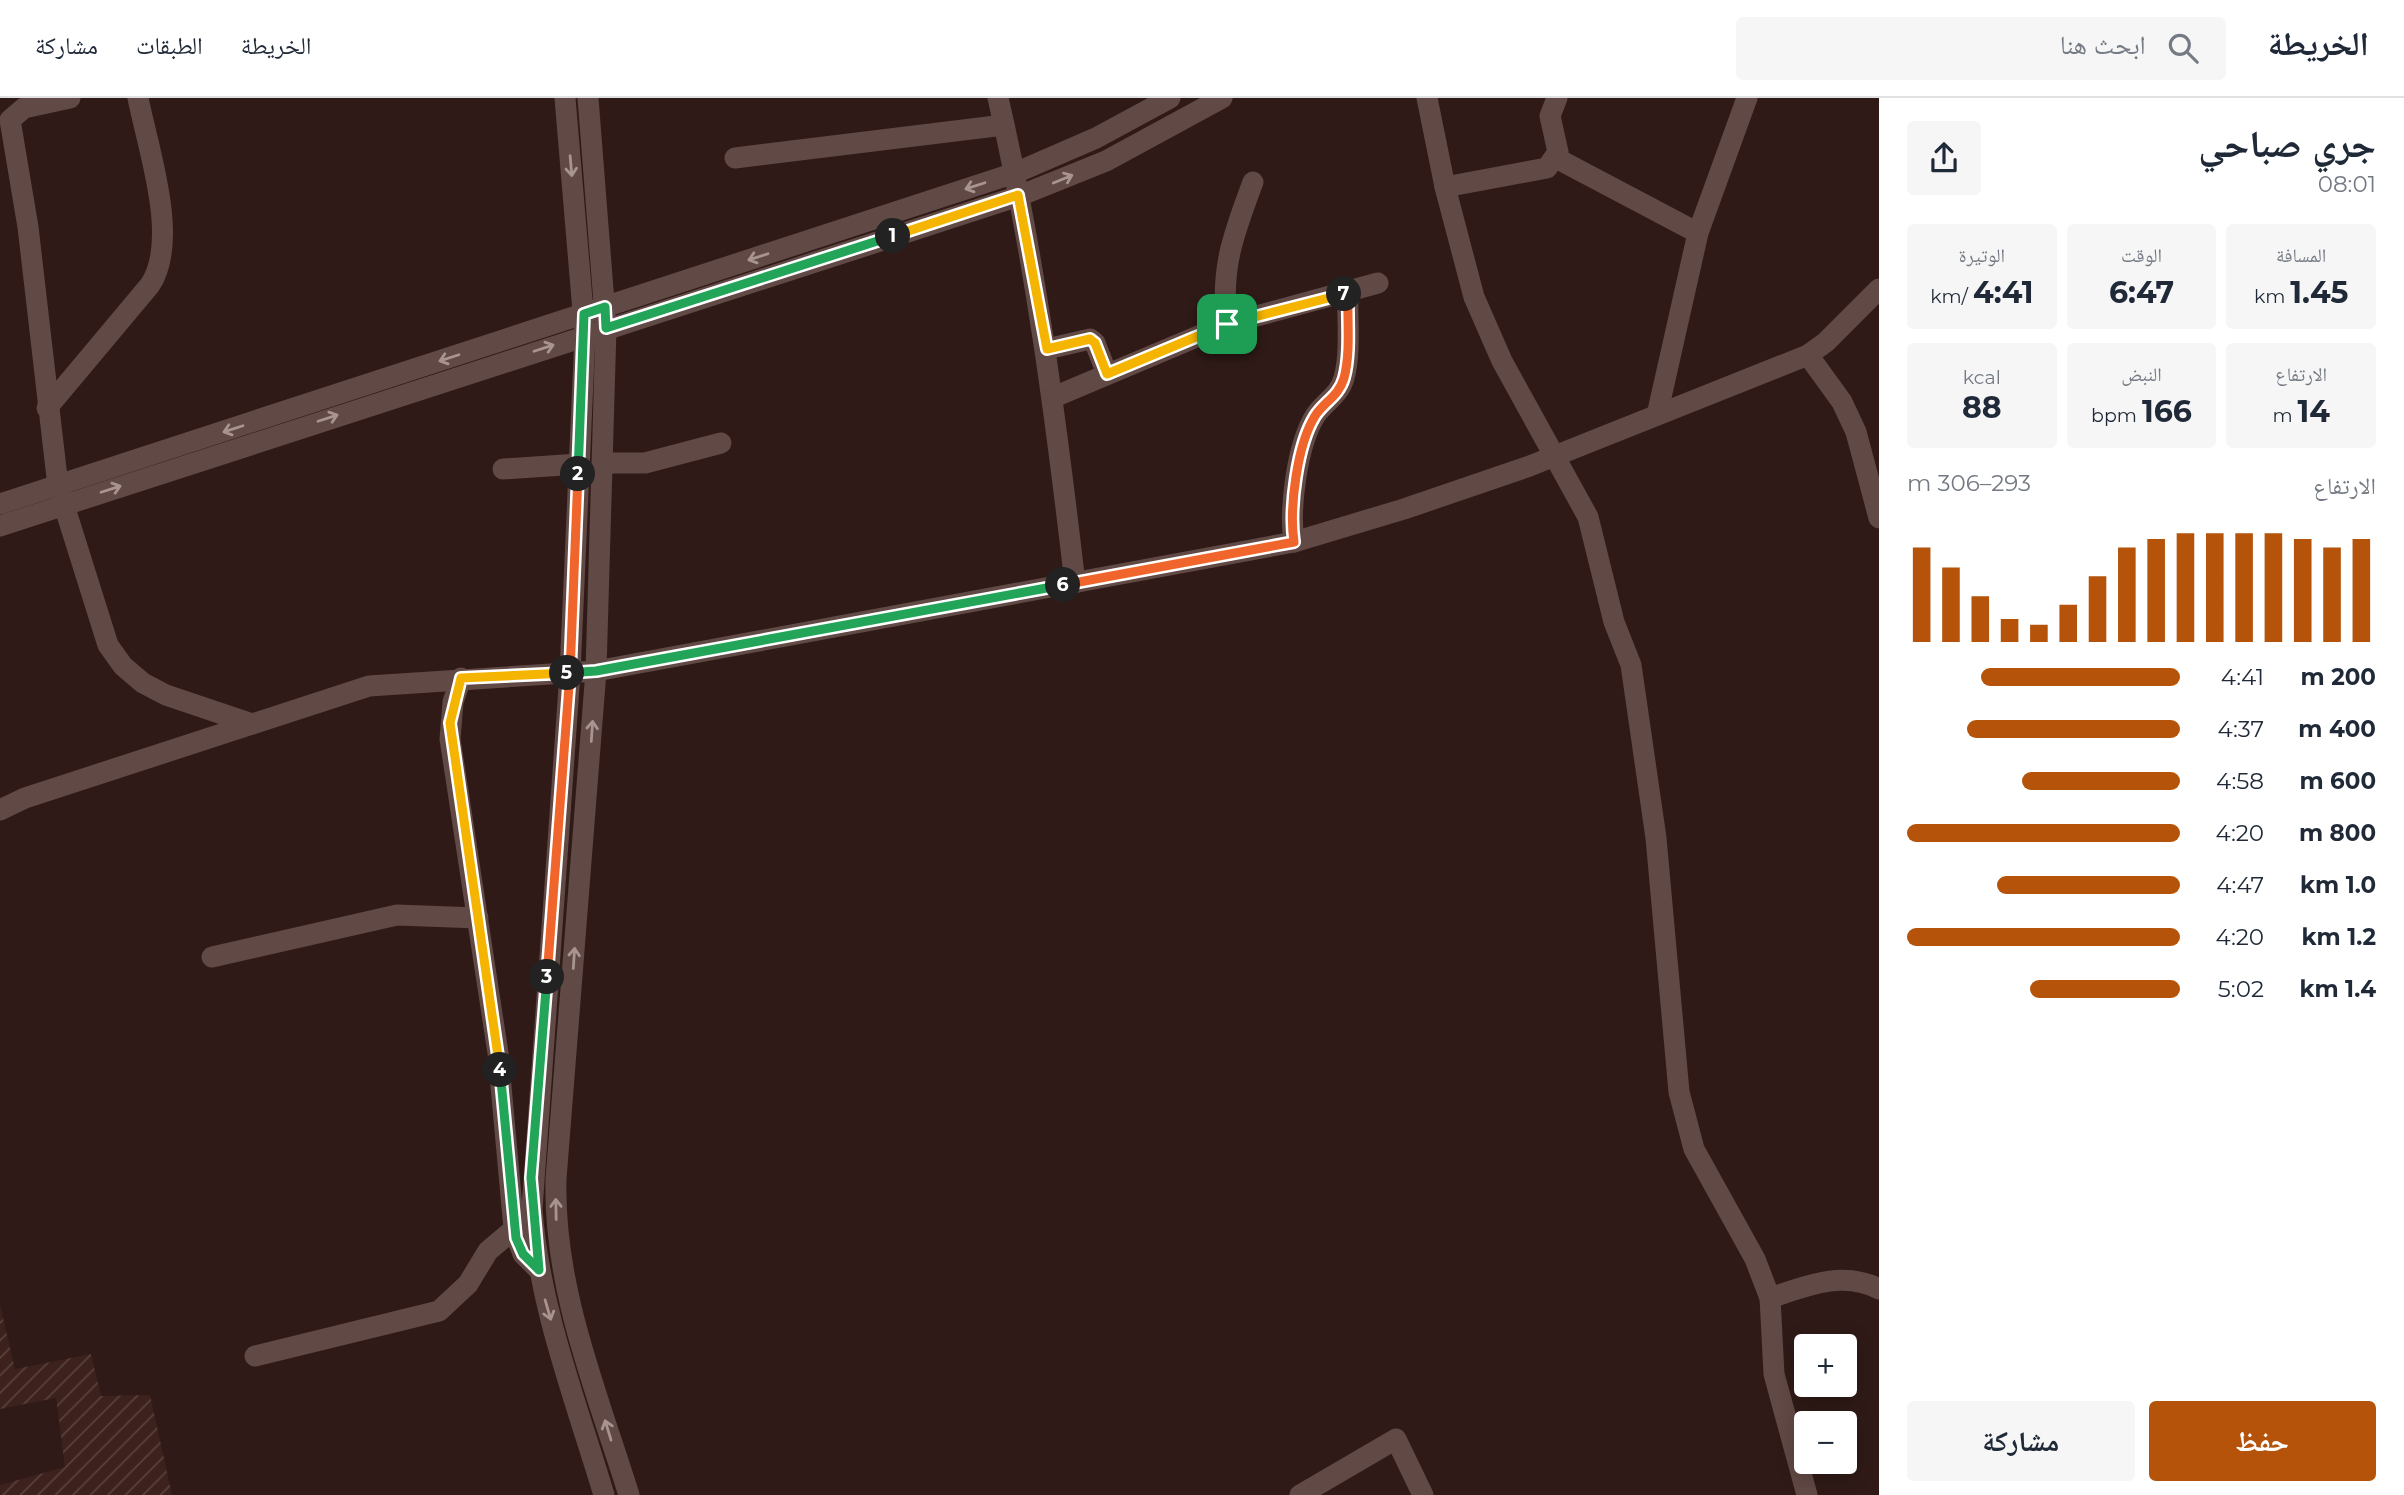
<!DOCTYPE html>
<html lang="ar">
<head>
<meta charset="utf-8">
<style>
  :root { --surface:#fff; --page:#f6f6f7; --text:#1f2937; --muted:#747a83; --line:#e0e1e3; --accent:#b45309 }
  body { margin:0; font-family:Montserrat,"Noto Naskh Arabic",sans-serif; background:var(--page); color:var(--text); direction:rtl; height:100vh; display:flex; flex-direction:column; font-size:26px; white-space:nowrap }
  * { box-sizing:border-box; margin:0 }
  p { font-size:23px; color:var(--muted) }
  .icon { flex:none; width:38px; height:38px; fill:none; stroke:currentColor; stroke-width:2; stroke-linecap:round; stroke-linejoin:round }
  .map { position:relative; flex:1; overflow:hidden; direction:ltr }
  .drawer { display:flex; flex-direction:column; background:var(--surface); width:525px }
  .drawer>* { flex:none }
  .controls { position:absolute; left:1794px; top:1236px; display:grid; gap:14px }
  .controls a { display:grid; place-items:center; width:63px; height:63px; border-radius:7px; background:var(--surface); box-shadow:0 4px 18px #0003; font-size:35px }
  .pin { position:absolute; display:grid; place-items:center; width:60px; height:60px; color:#fff; margin:-30px; border-radius:14px; box-shadow:0 4px 10px #0006 }
  .km { position:absolute; width:35px; height:35px; margin:-18px; border-radius:50%; background:#222; color:#fff; font-size:19px; line-height:35px; text-align:center }
  .round { display:grid; place-items:center; flex:none; width:74px; height:74px; border-radius:7px; background:var(--page) }
  .summary { display:flex; align-items:center; justify-content:space-between; height:119px; padding:0 28px }
  h1 { font-size:38px; font-weight:700; line-height:52px }
  .stats { display:grid; grid-template-columns:repeat(3,1fr); gap:10px; height:119px; padding:7px 28px }
  .stats div { display:grid; align-content:center; border-radius:7px; background:var(--page); text-align:center }
  .stats b { font-size:30px; font-weight:700 }
  .stats small { font-size:19px; font-weight:400 }
  .stats p { font-size:19px }
  .chart { height:196px; padding:14px 28px }
  .chart p { display:flex; justify-content:space-between }
  .chart svg { width:100%; height:126px; margin-top:7px; stroke:var(--accent); stroke-width:6 }
  .button { display:flex; gap:14px; margin-top:auto; padding:14px 28px }
  .button a { flex:1; height:80px; border-radius:7px; background:var(--accent); color:#fff; font-size:28px; font-weight:700; line-height:80px; text-align:center }
  .button a+a { background:var(--page); color:var(--text) }
  ul { padding:0 28px; list-style:none; font-size:23px }
  li { display:grid; grid-template-columns:112px 84px 1fr; align-items:center; height:52px }
  li i { height:18px; border-radius:9px; background:var(--accent) }
  header { display:flex; align-items:center; gap:42px; box-sizing:border-box; height:98px; padding:0 35px; background:var(--surface); border-bottom:2px solid var(--line) }
  header strong { font-size:33px }
  nav { display:flex; gap:38px; margin-inline-start:auto; font-size:24px }
  .search { width:490px; height:63px; background:var(--page); display:flex; align-items:center; gap:18px; box-sizing:border-box; padding:0 24px; border-radius:7px; color:var(--muted); font-size:26px }
  main { display:flex; flex:1; min-height:0 }
  .map>svg:first-child { display:block }
  .industrial { fill:url(#industrial-furrows) }
  .lines { fill:none; stroke-linecap:round; stroke-linejoin:round }
  .minor { stroke:#614945; stroke-width:21 }
  .oneway { stroke:#a89490 }
  .split-1-casing { stroke:#fff; stroke-width:14 }
  .split-2-casing { stroke:#fff; stroke-width:14 }
  .split-3-casing { stroke:#fff; stroke-width:14 }
  .split-4-casing { stroke:#fff; stroke-width:14 }
  .split-5-casing { stroke:#fff; stroke-width:14 }
  .split-6-casing { stroke:#fff; stroke-width:14 }
  .split-7-casing { stroke:#fff; stroke-width:14 }
  .split-8-casing { stroke:#fff; stroke-width:14 }
  .split-1 { stroke:#f5b400; stroke-width:9 }
  .split-2 { stroke:#22a559; stroke-width:9 }
  .split-3 { stroke:#f0652b; stroke-width:9 }
  .split-4 { stroke:#22a559; stroke-width:9 }
  .split-5 { stroke:#f5b400; stroke-width:9 }
  .split-6 { stroke:#22a559; stroke-width:9 }
  .split-7 { stroke:#f0652b; stroke-width:9 }
  .split-8 { stroke:#f5b400; stroke-width:9 }
</style>
</head>
<body>
<header>
<strong>الخريطة</strong>
<div class="search"><svg class="icon" aria-label="search" viewBox="0 0 24 24"><circle cx="10" cy="10" r="6"/><path d="M15 15l6 6"/></svg>ابحث هنا</div>
<nav><a>الخريطة</a><a>الطبقات</a><a>مشاركة</a></nav>
</header>
<main>
<section class="drawer">
<div class="summary"><div><h1>جري صباحي</h1><p>08:01</p></div><a class="round"><svg class="icon" aria-label="share" viewBox="0 0 24 24"><path d="M12 15V3M7 8l5-5 5 5M5 13v7h14v-7"/></svg></a></div>
<div class="stats">
<div><p>المسافة</p><b>1.45<small> km</small></b></div>
<div><p>الوقت</p><b>6:47</b></div>
<div><p>الوتيرة</p><b>4:41<small> /km</small></b></div>
</div>
<div class="stats">
<div><p>الارتفاع</p><b>14<small> m</small></b></div>
<div><p>النبض</p><b>166<small> bpm</small></b></div>
<div><p>kcal</p><b>88</b></div>
</div>
<div class="chart"><p><span>الارتفاع</span>293–306 m</p>
<svg viewBox="0 0 160 44" preserveAspectRatio="none"><path d="M5 44V11M15 44V18M25 44V28M35 44V36M45 44V38M55 44V31M65 44V21M75 44V11M85 44V8M95 44V6M105 44V6M115 44V6M125 44V6M135 44V8M145 44V11M155 44V8"/></svg>
</div>
<ul>
<li><b>200 m</b>4:41<i style="width:73%"></i></li>
<li><b>400 m</b>4:37<i style="width:78%"></i></li>
<li><b>600 m</b>4:58<i style="width:58%"></i></li>
<li><b>800 m</b>4:20<i style="width:100%"></i></li>
<li><b>1.0 km</b>4:47<i style="width:67%"></i></li>
<li><b>1.2 km</b>4:20<i style="width:100%"></i></li>
<li><b>1.4 km</b>5:02<i style="width:55%"></i></li>
</ul>
<div class="button"><a>حفظ</a><a>مشاركة</a></div>
</section>
<div class="map">
<svg width="1879" height="1397" viewBox="0 0 1879 1397">
  <defs>
    <pattern id="industrial-furrows" width="10" height="10" patternUnits="userSpaceOnUse" patternTransform="scale(1.75)"><rect width="10" height="10" fill="#3c211c"/><path d="M-1 1l2-2M0 10L10 0M9 11l2-2" fill="none" stroke="#58413c"/></pattern>
  </defs>
  <rect width="100%" height="100%" fill="#2f1a17"/>
  <path class="industrial" d="M0,1207L15,1271L91,1256L101,1298L150,1297L172,1397H0V1387L65,1369L56,1300L0,1311Z"/>
  <g class="lines">
    <g class="minor">
      <path d="M70,0L24,10L10,22L28,129L58,388L108,547L123,568L143,585L166,597L252,626"/>
      <path d="M565,0L585,237L570,575L532,1111C539,1209 576,1303 604,1397"/>
      <path d="M588,0L606,230L596,573L556,1081C553,1190 597,1294 629,1397"/>
      <path d="M998,0C1035,160 1056,322 1075,485"/>
      <path d="M1427,0L1445,89L1474,199L1502,263L1588,419L1614,524L1631,567L1656,740L1679,994L1694,1051L1755,1161L1770,1200L1774,1276L1807,1397"/>
      <path d="M735,60L1004,27"/>
      <path d="M1556,60L1698,135"/>
      <path d="M1445,89L1547,70L1558,54L1550,18L1557,0"/>
      <path d="M1227,226C1220,170 1234,135 1253,84"/>
      <path d="M1047,251L1090,241L1095,245L1107,276"/>
      <path d="M1808,257L1842,304L1856,334L1879,420"/>
      <path d="M1054,299L1227,226L1378,185"/>
      <path d="M47,310L150,187C180,142 148,51 138,0"/>
      <path d="M1657,317L1698,135L1747,0"/>
      <path d="M602,365H645L721,345"/>
      <path d="M503,371L579,366"/>
      <path d="M0,406L1015,75L1096,40L1170,0"/>
      <path d="M0,428L1019,98L1106,63L1222,0"/>
      <path d="M1294,444C1289,411 1297,347 1315,318C1324,304 1339,298 1344,280C1351,254 1347,222 1348,195"/>
      <path d="M461,580L453,604L450,641L498,955L514,1131L523,1156L539,1172"/>
      <path d="M0,712L25,700L369,588L596,573L1294,444L1404,411L1527,369L1808,257L1826,244L1879,191"/>
      <path d="M212,859L397,817L478,820"/>
      <path d="M1770,1200C1806,1188 1843,1172 1879,1191"/>
      <path d="M255,1258L439,1213L468,1186L488,1153L514,1131"/>
      <path d="M1300,1397L1396,1341L1423,1397"/>
    </g>
  </g>
  <defs><path id="oneway-shaft" d="M-6 0H5M1.5-3L5.5 0L1.5 3" fill="none" stroke-width="1.6" stroke-linecap="round" stroke-linejoin="round" transform="scale(1.75)"/></defs>
  <g class="oneway">
    <use href="#oneway-shaft" transform="translate(571 68) rotate(85)"/>
    <use href="#oneway-shaft" transform="translate(1063 81) rotate(-22)"/>
    <use href="#oneway-shaft" transform="translate(975 88) rotate(162)"/>
    <use href="#oneway-shaft" transform="translate(758 159) rotate(162)"/>
    <use href="#oneway-shaft" transform="translate(544 250) rotate(-18)"/>
    <use href="#oneway-shaft" transform="translate(449 260) rotate(162)"/>
    <use href="#oneway-shaft" transform="translate(328 320) rotate(-18)"/>
    <use href="#oneway-shaft" transform="translate(233 331) rotate(162)"/>
    <use href="#oneway-shaft" transform="translate(111 391) rotate(-18)"/>
    <use href="#oneway-shaft" transform="translate(592 633) rotate(-86)"/>
    <use href="#oneway-shaft" transform="translate(574 860) rotate(-86)"/>
    <use href="#oneway-shaft" transform="translate(556 1111) rotate(-91)"/>
    <use href="#oneway-shaft" transform="translate(548 1212) rotate(74)"/>
    <use href="#oneway-shaft" transform="translate(608 1332) rotate(-107)"/>
  </g>
  <g class="lines">
    <g class="split-1-casing">
      <path id="split-1" d="M893,138L1018,97L1047,251L1090,241L1095,245L1107,276L1227,226"/>
    </g>
    <g class="split-2-casing">
      <path id="split-2" d="M578,376L584,216L605,209L606,230L893,138"/>
    </g>
    <g class="split-3-casing">
      <path id="split-3" d="M547,879L570,575L578,376"/>
    </g>
    <g class="split-4-casing">
      <path id="split-4" d="M500,972L516,1140L523,1156L539,1172L531,1080L547,879"/>
    </g>
    <g class="split-5-casing">
      <path id="split-5" d="M500,972L450,625L461,580L567,575"/>
    </g>
    <g class="split-6-casing">
      <path id="split-6" d="M567,575L596,573L1063,487"/>
    </g>
    <g class="split-7-casing">
      <path id="split-7" d="M1063,487L1294,444C1289,411 1297,347 1315,318C1324,304 1339,298 1344,280C1351,254 1347,222 1348,195L1344,196"/>
    </g>
    <g class="split-8-casing">
      <path id="split-8" d="M1227,226L1344,196"/>
    </g>
    <use href="#split-1" class="split-1"/>
    <use href="#split-2" class="split-2"/>
    <use href="#split-3" class="split-3"/>
    <use href="#split-4" class="split-4"/>
    <use href="#split-5" class="split-5"/>
    <use href="#split-6" class="split-6"/>
    <use href="#split-7" class="split-7"/>
    <use href="#split-8" class="split-8"/>
  </g>
</svg>
<div class="controls">
<a>+</a>
<a>−</a>
</div>
<div class="pin" style="left:1227px;top:226px;background:#1e9e55"><svg class="icon" aria-label="arrive" viewBox="0 0 24 24"><path d="M6 21V4h12l-3 4 3 4H6"/></svg></div>
<b class="km" style="left:893px;top:138px">1</b>
<b class="km" style="left:578px;top:376px">2</b>
<b class="km" style="left:547px;top:879px">3</b>
<b class="km" style="left:500px;top:972px">4</b>
<b class="km" style="left:567px;top:575px">5</b>
<b class="km" style="left:1063px;top:487px">6</b>
<b class="km" style="left:1344px;top:196px">7</b>
</div>
</main>
</body>
</html>
